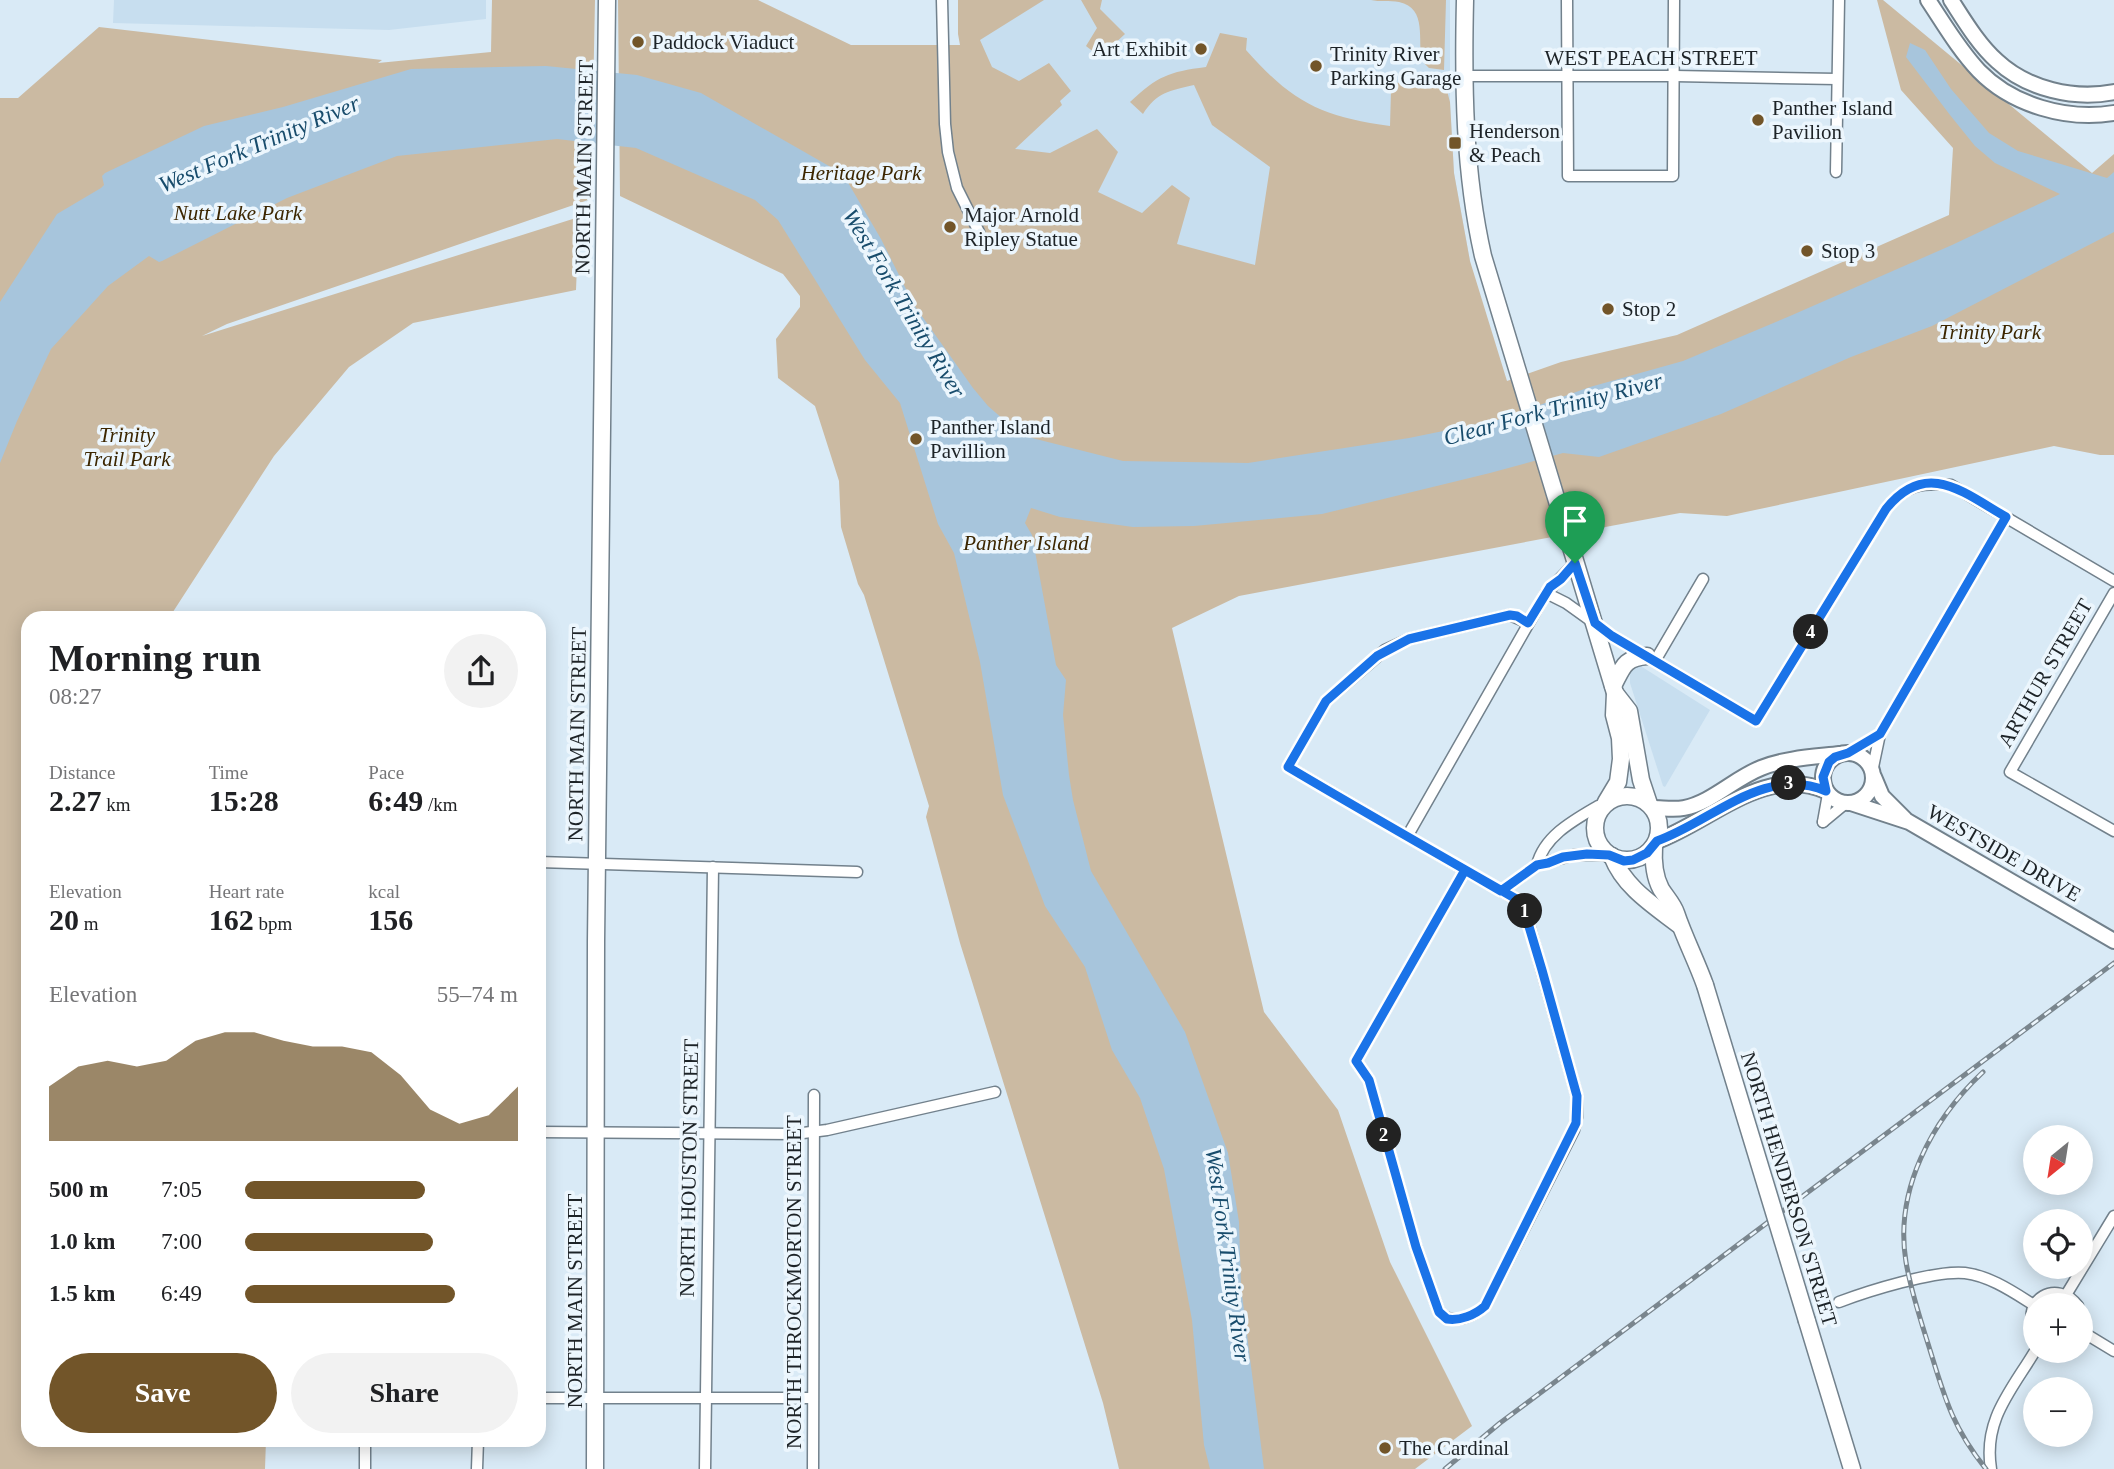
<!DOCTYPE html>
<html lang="en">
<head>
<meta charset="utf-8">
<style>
  :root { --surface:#fff; --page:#f2f2f2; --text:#202124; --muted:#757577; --accent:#725529 }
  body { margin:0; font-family:"Times New Roman",serif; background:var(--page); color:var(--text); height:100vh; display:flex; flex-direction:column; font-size:26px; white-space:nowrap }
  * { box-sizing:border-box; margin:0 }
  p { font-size:23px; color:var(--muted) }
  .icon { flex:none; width:38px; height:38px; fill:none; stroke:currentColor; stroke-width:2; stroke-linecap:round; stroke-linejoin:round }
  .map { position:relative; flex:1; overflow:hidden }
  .sheet { position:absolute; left:21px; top:611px; width:525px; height:836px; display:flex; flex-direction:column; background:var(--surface); border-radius:21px; box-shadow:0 4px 18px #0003 }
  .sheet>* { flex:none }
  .needle { width:46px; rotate:210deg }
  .buttons { position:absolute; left:2023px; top:1125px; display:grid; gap:14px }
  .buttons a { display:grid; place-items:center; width:70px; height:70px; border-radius:50%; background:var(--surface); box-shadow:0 4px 18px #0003; font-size:35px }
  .pin { position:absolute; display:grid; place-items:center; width:60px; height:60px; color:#fff; margin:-72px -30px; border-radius:50% 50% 50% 0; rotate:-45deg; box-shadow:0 0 7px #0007 }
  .pin .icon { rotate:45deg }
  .km { position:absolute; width:35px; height:35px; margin:-18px; border-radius:50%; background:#222; color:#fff; font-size:19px; line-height:35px; text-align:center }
  .round { display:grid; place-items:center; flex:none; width:74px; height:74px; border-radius:37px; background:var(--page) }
  .head { display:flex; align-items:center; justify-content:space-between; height:119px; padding:0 28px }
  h1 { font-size:38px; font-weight:600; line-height:52px }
  .figures { display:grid; grid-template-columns:repeat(3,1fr); gap:10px; height:119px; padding:7px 28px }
  .figures div { display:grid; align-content:center }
  .figures b { font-size:30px; font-weight:600 }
  .figures small { font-size:19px; font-weight:400 }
  .figures p { font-size:19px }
  .chart { height:196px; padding:14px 28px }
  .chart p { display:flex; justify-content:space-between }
  .chart svg { width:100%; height:126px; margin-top:7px; fill:var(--accent); opacity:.7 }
  .cta { display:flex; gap:14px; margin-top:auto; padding:14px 28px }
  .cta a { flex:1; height:80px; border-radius:42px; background:var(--accent); color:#fff; font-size:28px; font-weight:600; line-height:80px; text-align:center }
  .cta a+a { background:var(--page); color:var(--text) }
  ul { padding:0 28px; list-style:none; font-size:23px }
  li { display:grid; grid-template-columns:112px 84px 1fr; align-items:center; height:52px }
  li i { height:18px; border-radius:9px; background:var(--accent) }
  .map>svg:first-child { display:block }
  .built { fill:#c7deef }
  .green { fill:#cbbaa2 }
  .water { fill:#a7c5dc }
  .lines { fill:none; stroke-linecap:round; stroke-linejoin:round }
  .street-casing { stroke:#72818c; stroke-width:13 }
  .secondary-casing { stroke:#72818c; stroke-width:18 }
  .primary-casing { stroke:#72818c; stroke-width:19 }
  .street { stroke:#fff; stroke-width:10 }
  .secondary { stroke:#fff; stroke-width:14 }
  .primary { stroke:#fff; stroke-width:16 }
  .rail-casing { stroke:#7a868e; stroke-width:5 }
  .rail { stroke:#ecf6fd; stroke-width:2.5; stroke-dasharray:8; stroke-linecap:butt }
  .primary-bridge-casing { stroke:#72818c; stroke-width:19; stroke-linecap:butt }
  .primary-bridge { stroke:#fff; stroke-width:16 }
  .route-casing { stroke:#fff; stroke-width:14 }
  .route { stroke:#1a73e8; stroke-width:9 }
  .poi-dot { fill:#725529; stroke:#ecf6fd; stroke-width:2.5 }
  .labels { text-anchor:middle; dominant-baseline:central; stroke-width:7; stroke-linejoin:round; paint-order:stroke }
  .poi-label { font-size:21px; fill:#1d2327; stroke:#ecf6fd; text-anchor:start }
  .street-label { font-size:21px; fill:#1d2327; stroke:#ecf6fd }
  .park-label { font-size:21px; font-style:italic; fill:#3c2600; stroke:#ecf6fd }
  .water-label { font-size:23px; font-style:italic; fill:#184c6c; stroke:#ecf6fd }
</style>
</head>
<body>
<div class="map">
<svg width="2114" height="1469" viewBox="0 0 2114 1469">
  <rect width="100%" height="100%" fill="#d9eaf6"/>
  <g class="built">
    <path d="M114,0H486V19L389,30L113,23Z"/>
    <path d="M965,0H1450V102L1454,173L1470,261L1414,392L986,147Z"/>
    <path d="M1635,665H1639L1710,710L1665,787L1663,786L1630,683V673Z"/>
  </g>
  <g class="green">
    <path d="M492,0H595L591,199L227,324L202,336L579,217L576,290L413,323L349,367L274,456L169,618H28V1440H266L265,1469H0V98H18L99,27L382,60L378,63L491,52Z"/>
    <path d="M618,0H758L851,45H960L958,34V0H1044L980,40L992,67L1019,81L1049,63L1071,91L1060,101L1062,105L1015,149L1050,153L1097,129L1118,152L1098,192L1142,213L1172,185L1190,198L1177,244L1255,265L1270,167L1212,125L1194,85C1169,91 1157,92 1143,114L1130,102C1158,76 1168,72 1206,67L1220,33L1247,38L1246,50C1292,102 1321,117 1390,126L1391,91L1395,83L1408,82L1422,86L1446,87L1450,102L1454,173L1470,261L1507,381L1561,362L1677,335L1949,215L1953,148L1901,90L1877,0H1883L2092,173L2114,154V455H2100L2054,446L1727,516L1680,513L1239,596L1172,628L1264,1012L1338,1110L1390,1262L1472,1426L1415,1469H1119L1103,1403L960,943L926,817L929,806L864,595L858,584L841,527L839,481L815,406L778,378L776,339L800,307V296L783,274L620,196Z"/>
    <path d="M1081,0H1102L1100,9L1125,34L1100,57L1086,46L1097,28Z"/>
    <path d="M1371,0H1446L1444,70L1429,68L1422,61C1417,41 1428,8 1399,2C1390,0 1379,2 1371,0Z"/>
  </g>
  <path class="water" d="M1910,43L1925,50L1951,89L1989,133L2018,151L2107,178L2114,172V232L1932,326L1851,357L1721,414L1599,457L1563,453L1490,473L1322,514L1194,526L1133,527L1060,517L1031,508L1025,523L1032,535L1056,665L1066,680L1063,715L1069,775L1073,800L1091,871L1185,1032L1228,1153L1239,1222L1241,1287L1264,1469H1210L1204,1445L1192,1320L1164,1169L1140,1098L1112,1050L1085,967L1045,906L1003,795L980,662L954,553L938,524L900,403L865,360L778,220L755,200L636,148L557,139L397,156L287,198L162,261L159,262L149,256L108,286L51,349L17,421L0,463V302L57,214L101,188L104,185L102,176L105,173L204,126L283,107L411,69L546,66L637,75L701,93L843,174L881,239L914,305L973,388L988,406L1011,426L1032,438L1123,461L1248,463L1409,438L1497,420L1590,387L1683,361L1790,316L1952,245L2060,194L1995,163L1975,146L1950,115L1906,57Z"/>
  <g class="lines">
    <g class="street-casing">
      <g id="street">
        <path d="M942,0L945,124L948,152L957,188L979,232"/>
        <path d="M1567,0L1568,176H1673L1674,0"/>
        <path d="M1464,76H1675L1837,79"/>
        <path d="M1836,172L1839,0"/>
        <path d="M1546,593L1566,603L1612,636L1756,721L1886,509C1905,485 1922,482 1951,485L2114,581"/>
        <path d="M2114,593L2010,772L2114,831"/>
        <path d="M1655,661L1703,579"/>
        <path d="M1848,753L1880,734"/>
        <path d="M1872,772L1880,734L2006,517"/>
        <path d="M1823,822L1846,803"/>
        <path d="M1823,822L1828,794"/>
        <path d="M1408,835L1546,593L1575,563"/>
        <path d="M539,862L857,872"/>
        <path d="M1537,865C1544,836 1574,820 1598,806H1603"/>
        <path d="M1465,870L1518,900L1524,907L1577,1096V1117L1574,1130L1485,1306C1473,1317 1451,1326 1439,1312L1416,1247L1369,1080L1356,1061Z"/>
        <path d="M1465,870L1288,767L1326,701L1385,650L1409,639L1510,615L1528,623"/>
        <path d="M1501,891L1537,865L1574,855H1609"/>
        <path d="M539,1132L795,1134L827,1130L995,1092"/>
        <path d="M2066,1295L2114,1216"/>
        <path d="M1839,1302C1868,1291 1935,1270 1965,1273C1990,1276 2013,1292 2034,1305"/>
        <path d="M2035,1330C2020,1300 2057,1278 2078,1306"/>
        <path d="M2081,1331L2114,1351"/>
        <path d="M539,1398H812"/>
        <path d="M365,1469V1440"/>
        <path d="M477,1469L478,1440"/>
        <path d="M705,1469L713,867"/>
        <path d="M813,1469L814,1095"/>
        <path d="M1991,1469C1983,1420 2011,1391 2035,1351"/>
      </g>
    </g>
    <g class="secondary-casing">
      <g id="secondary">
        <path d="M1928,0C1944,24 1959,50 1979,71C2012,105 2067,121 2114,113"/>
        <path d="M1951,0C1964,20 1978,44 1997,61C2027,89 2074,100 2114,92"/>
        <circle cx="1848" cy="778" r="25"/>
        <path d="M1874,777L1882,796L1905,819"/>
        <path d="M1851,803L1909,822L2114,941"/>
        <path d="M1652,808C1663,808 1674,810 1684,808C1711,803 1735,778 1761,768C1786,758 1814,757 1840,754"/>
        <path d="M1657,841C1711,821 1765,764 1826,791"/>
      </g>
    </g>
    <g class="primary-casing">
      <g id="primary">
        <path d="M1465,0C1463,86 1464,172 1483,256L1615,693L1614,715L1620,738L1621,759L1618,782L1606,802"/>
        <path d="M1613,686C1623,667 1624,658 1647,656"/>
        <path d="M1615,693L1629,711L1641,780L1649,804"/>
        <circle cx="1627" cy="828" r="32"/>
        <path d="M1654,846C1653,861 1654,876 1661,889C1666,897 1673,904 1676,913C1684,937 1696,960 1705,985"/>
        <path d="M1612,856C1624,887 1653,905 1679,925"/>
        <path d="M1807,1321L1852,1469"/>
        <path d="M595,1469L596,942L607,0"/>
      </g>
    </g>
    <use href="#street" class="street"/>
    <use href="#secondary" class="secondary"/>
    <use href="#primary" class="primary"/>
    <g class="rail-casing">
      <g id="rail">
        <path d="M1983,1072C1932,1120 1894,1190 1906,1262C1911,1292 1921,1321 1930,1350C1945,1399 1953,1428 1986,1469"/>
        <path d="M1445,1469L1500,1423L2114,963"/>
      </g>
    </g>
    <use href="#rail" class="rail"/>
    <g class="primary-bridge-casing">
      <path id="primary-bridge" d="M1705,985L1807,1321"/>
    </g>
    <use href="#primary-bridge" class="primary-bridge"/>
  </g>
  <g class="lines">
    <g class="route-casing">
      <path id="route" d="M1575,563L1561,579L1550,587L1528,623L1517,616L1510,615L1409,639L1377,656L1326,701L1288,767C1364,812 1441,856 1518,900L1522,903L1542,970L1577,1096L1576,1123L1485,1306C1475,1315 1460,1321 1447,1319L1439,1312L1416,1247L1369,1080L1356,1061L1465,870L1501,891L1537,865L1548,863L1563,857L1587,854L1609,855L1624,861L1633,860L1647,853L1657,841C1713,821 1764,765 1826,791L1823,777L1829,762L1835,757L1848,753L1880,734L2006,517C1963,492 1926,459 1886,509L1756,721L1612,636L1595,623L1575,563"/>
    </g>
    <use href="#route" class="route"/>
  </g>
  <g class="poi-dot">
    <circle cx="638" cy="42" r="7"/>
    <circle cx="1201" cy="49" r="7"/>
    <circle cx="1316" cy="66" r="7"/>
    <circle cx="1758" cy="120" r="7"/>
    <rect x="1448" y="136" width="14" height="14" rx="3.5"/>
    <circle cx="950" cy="227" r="7"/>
    <circle cx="1807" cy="251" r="7"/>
    <circle cx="1608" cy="309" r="7"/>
    <circle cx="916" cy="439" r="7"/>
    <circle cx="1385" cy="1448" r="7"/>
  </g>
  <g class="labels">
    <g class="poi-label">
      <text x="652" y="42">Paddock Viaduct</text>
      <text x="1187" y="49" text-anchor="end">Art Exhibit</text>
      <text x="1330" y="54">Trinity River<tspan x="1330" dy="24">Parking Garage</tspan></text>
      <text x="1772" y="108">Panther Island<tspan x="1772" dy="24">Pavilion</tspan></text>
      <text x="1469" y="131">Henderson<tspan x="1469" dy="24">&amp; Peach</tspan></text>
      <text x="964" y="215">Major Arnold<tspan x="964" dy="24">Ripley Statue</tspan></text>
      <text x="1821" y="251">Stop 3</text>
      <text x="1622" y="309">Stop 2</text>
      <text x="930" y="427">Panther Island<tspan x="930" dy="24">Pavillion</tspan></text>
      <text x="1399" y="1448">The Cardinal</text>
    </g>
    <g class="street-label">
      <text x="1651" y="58">WEST PEACH STREET</text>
      <text transform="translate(584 167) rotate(-89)">NORTH MAIN STREET</text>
      <text transform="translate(2045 673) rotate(-60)">ARTHUR STREET</text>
      <text transform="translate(577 734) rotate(-89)">NORTH MAIN STREET</text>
      <text transform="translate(2004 853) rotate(30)">WESTSIDE DRIVE</text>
      <text transform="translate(689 1168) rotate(-89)">NORTH HOUSTON STREET</text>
      <text transform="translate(1789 1189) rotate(73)">NORTH HENDERSON STREET</text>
      <text transform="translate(794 1282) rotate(-90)">NORTH THROCKMORTON STREET</text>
      <text transform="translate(575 1301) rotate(-90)">NORTH MAIN STREET</text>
    </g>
    <g class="park-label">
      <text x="861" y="173">Heritage Park</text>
      <text x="238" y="213">Nutt Lake Park</text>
      <text x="1990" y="332">Trinity Park</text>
      <text x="127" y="435">Trinity<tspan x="127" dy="24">Trail Park</tspan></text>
      <text x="1026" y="543">Panther Island</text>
    </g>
    <g class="water-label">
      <text transform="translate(259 144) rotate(-23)">West Fork Trinity River</text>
      <text transform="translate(904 303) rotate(59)">West Fork Trinity River</text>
      <text transform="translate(1553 409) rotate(-15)">Clear Fork Trinity River</text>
      <text transform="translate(1228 1255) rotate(82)">West Fork Trinity River</text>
    </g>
  </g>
</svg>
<div class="buttons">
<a><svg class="needle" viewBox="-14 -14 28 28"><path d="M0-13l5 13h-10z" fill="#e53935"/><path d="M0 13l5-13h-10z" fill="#757577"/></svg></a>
<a><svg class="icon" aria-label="locate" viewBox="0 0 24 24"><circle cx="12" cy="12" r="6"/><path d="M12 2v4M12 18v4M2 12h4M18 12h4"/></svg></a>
<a>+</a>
<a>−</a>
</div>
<div class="pin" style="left:1575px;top:563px;background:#1e9e55"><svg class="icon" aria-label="arrive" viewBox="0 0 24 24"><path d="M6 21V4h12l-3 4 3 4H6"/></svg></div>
<b class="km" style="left:1525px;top:911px">1</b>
<b class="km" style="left:1384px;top:1135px">2</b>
<b class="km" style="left:1789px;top:783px">3</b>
<b class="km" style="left:1811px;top:632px">4</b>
<section class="sheet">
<div class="head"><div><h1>Morning run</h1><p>08:27</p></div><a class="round"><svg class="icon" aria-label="share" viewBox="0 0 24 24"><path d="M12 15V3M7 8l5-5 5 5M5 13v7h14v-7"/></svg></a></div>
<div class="figures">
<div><p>Distance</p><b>2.27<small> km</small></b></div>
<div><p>Time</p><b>15:28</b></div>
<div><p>Pace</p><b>6:49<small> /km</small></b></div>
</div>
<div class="figures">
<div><p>Elevation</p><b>20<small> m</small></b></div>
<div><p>Heart rate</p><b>162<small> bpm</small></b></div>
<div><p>kcal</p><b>156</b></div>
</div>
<div class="chart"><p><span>Elevation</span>55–74 m</p>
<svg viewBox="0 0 160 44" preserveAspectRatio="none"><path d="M0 44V25L10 18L20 16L30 18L40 16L50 9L60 6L70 6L80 9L90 11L100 11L110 13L120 21L130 33L140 38L150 35L160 25V44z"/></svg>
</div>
<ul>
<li><b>500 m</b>7:05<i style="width:66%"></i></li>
<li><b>1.0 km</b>7:00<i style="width:69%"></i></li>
<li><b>1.5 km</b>6:49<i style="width:77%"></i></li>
</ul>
<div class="cta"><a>Save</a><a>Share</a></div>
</section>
</div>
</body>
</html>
